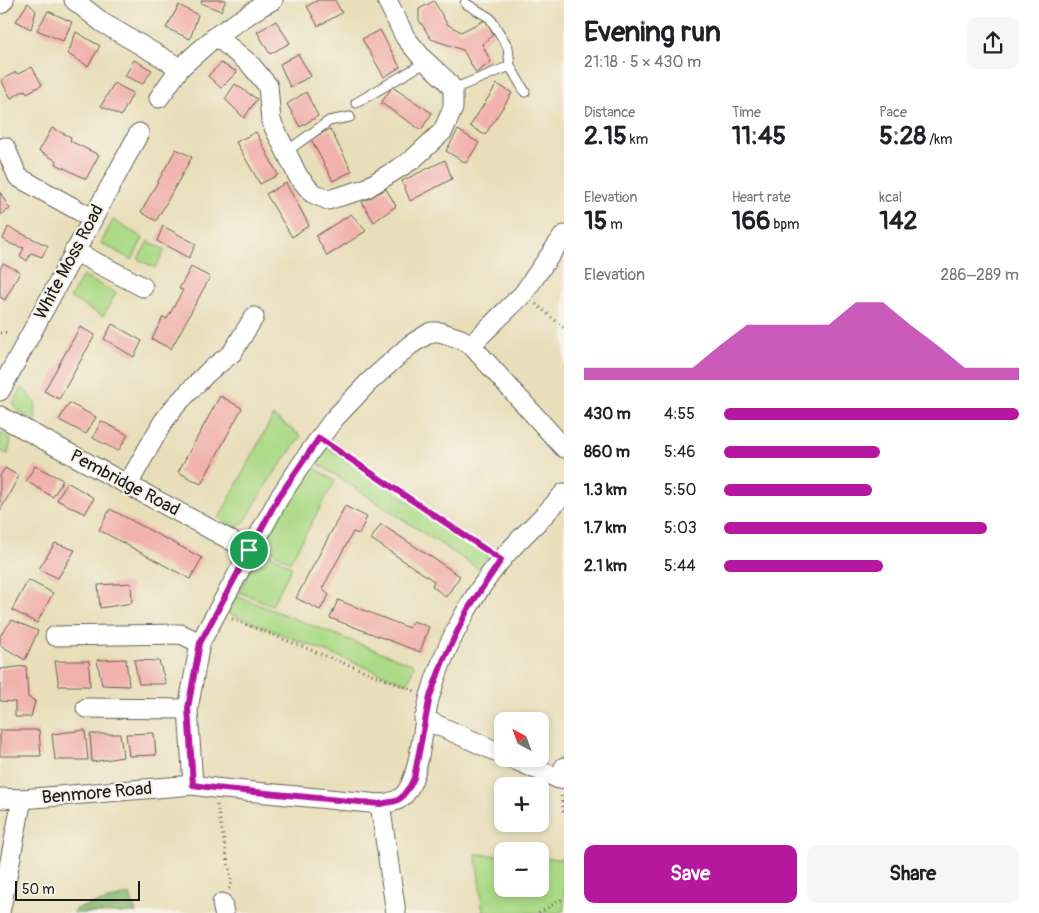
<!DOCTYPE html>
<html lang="en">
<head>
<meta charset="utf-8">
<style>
  :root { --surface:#fff; --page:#f6f6f6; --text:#202124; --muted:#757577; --accent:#b5179e }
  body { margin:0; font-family:Pangolin,sans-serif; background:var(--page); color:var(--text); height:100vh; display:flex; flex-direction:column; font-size:19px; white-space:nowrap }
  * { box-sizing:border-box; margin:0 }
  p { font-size:16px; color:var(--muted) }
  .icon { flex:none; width:28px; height:28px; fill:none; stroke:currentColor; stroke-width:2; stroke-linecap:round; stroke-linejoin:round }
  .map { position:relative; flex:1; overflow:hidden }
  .drawer { display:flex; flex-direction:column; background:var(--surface); width:475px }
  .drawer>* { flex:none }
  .needle { width:32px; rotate:319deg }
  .fabs { position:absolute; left:494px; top:712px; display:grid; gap:10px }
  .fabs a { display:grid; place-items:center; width:55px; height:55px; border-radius:10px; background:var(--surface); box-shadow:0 2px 8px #0003; font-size:25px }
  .scale { position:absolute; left:15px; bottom:12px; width:125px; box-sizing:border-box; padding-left:5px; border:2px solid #1c1c1c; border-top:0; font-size:14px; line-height:18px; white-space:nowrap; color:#1c1c1c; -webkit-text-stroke:4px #f7f3e8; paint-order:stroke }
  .pin { position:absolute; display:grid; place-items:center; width:42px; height:42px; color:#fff; margin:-21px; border:2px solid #fff; border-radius:50%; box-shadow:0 1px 5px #0007 }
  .round { display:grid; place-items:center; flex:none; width:52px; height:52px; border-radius:10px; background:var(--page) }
  .overview { display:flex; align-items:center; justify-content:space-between; height:85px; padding:0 20px }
  h1 { font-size:28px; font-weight:700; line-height:38px }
  .stats { display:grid; grid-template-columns:repeat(3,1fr); gap:8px; height:85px; padding:5px 20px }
  .stats div { display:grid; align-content:center }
  .stats b { font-size:25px; font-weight:700 }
  .stats small { font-size:14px; font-weight:400 }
  .stats p { font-size:14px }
  .chart { height:140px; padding:10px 20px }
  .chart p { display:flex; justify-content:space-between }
  .chart svg { width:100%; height:90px; margin-top:5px; fill:var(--accent); opacity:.7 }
  .button { display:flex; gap:10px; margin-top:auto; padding:10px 20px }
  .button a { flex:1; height:58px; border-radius:10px; background:var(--accent); color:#fff; font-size:20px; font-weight:700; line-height:58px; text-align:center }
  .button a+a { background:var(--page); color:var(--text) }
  ul { padding:0 20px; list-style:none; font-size:16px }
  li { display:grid; grid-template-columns:80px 60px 1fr; align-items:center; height:38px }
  li i { height:12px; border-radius:6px; background:var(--accent) }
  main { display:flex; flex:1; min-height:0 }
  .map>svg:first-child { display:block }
  .green { fill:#acda86; stroke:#647b51 }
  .forest { fill:#89ba73; stroke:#526b48 }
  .building { fill:#f1b1ac }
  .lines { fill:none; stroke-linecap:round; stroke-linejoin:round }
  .lane-casing { stroke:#636053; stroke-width:11 }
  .street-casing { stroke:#636053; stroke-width:21 }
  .path { stroke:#636053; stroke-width:3; stroke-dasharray:1 4; stroke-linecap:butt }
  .lane { stroke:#fff; stroke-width:9 }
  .street { stroke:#fff; stroke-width:19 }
  .route-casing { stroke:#fff; stroke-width:10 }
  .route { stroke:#b5179e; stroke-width:6 }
  .labels { text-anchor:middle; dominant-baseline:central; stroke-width:4; stroke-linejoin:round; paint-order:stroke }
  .street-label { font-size:18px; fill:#1c1c1c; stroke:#f7f3e8 }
</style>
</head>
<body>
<main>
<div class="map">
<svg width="564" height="913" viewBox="0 0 564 913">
  <rect width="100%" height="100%" fill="#f7f3e8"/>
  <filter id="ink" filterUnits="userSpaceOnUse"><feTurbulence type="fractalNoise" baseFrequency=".02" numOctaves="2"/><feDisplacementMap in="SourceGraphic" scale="10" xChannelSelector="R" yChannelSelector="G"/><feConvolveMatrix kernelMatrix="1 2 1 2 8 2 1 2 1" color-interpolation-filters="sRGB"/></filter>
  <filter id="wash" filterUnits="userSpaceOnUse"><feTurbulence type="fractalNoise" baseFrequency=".0096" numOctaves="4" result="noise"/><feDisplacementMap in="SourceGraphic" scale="20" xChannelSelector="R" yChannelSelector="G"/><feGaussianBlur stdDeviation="1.12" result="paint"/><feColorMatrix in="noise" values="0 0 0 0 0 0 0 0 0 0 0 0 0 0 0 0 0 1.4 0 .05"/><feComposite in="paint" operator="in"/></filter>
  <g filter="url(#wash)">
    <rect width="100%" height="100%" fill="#e8deb9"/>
    <g class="green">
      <path d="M113,220L143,238L132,260L101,243Z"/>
      <path d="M148,241L165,250L155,268L138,259Z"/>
      <path d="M83,276L116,293L103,316L70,298Z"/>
      <path d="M22,387L35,402L36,423L19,411L13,404Z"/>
      <path d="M273,416L301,436L266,485L246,520L239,526H231L219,518Z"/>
      <path d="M0,433L5,434L11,440L8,454L0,451Z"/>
      <path d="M325,446L489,554L480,570L314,461Z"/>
      <path d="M311,466L335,481L290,562L263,546L285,504Z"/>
      <path d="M261,549L292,567L272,605L239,592Z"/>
      <path d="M236,596L414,665L408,684L228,613Z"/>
      <path d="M476,854L502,856V889H540V858L564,859V910L559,913H483Z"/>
    </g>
    <path class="forest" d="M130,894L136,913H74L75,909Z"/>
    <g id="blocks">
      <g class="building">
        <path d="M202,0H226L221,11L201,3Z"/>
        <path d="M318,0H335L342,13L318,26L307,6Z"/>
        <path d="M434,1L447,24L461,32L487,19L493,35L482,44L491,62L476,73L463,50L431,39L419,20V9Z"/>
        <path d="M28,3L36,11L31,29L16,21Z"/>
        <path d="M179,5L198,15L190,39L166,28Z"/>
        <path d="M48,11L72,22L63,41L37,30Z"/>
        <path d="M276,21L290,43L270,54L257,32Z"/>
        <path d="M380,30L400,67L384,77L362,39Z"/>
        <path d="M76,32L100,46L88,66L68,54Z"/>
        <path d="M298,54L311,76L290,87L280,64Z"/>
        <path d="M134,60L152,70L143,84L125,76Z"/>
        <path d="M221,63L237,72L221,88L208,76Z"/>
        <path d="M32,67L42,85L27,93L25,90L11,98L1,80L16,72L18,74Z"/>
        <path d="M114,83L133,93L121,116L101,106Z"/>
        <path d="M235,84L257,99L244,118L225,99Z"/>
        <path d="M497,84L512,93L485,135L470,126Z"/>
        <path d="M392,87L432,113L421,130L381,103Z"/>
        <path d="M306,92L318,116L300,127L287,104Z"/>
        <path d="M52,128L71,137L70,141L99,155L86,179L56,164L57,161L39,151Z"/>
        <path d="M330,129L352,171L333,181L311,139Z"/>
        <path d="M458,130L479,143L466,163L446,151Z"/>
        <path d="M256,132L278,175L260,184L236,142Z"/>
        <path d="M176,149L192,157L156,221L141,212Z"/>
        <path d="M445,160L452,179L410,201L402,181Z"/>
        <path d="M286,183L309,225L292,237L266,194Z"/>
        <path d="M386,189L396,206L374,222L362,202Z"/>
        <path d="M0,192L10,209L0,215Z"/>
        <path d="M351,214L366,231L327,256L316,236Z"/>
        <path d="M163,226L196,244L189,258L157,241Z"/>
        <path d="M8,227L48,246L42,257L31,253L27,261L20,256L24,248L13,245L3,239Z"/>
        <path d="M3,263L20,272L5,300L0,297V269Z"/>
        <path d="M191,267L210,277L171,349L152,339L163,317L167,319L183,290L179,289Z"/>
        <path d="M112,324L142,341L134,357L104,339Z"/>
        <path d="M80,327L95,335L59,399L44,391Z"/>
        <path d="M220,396L242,408L201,484L178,472Z"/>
        <path d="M69,403L96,417L86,434L59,420Z"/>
        <path d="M101,421L128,435L118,451L93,438Z"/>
        <path d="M35,466L63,480L53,497L26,481Z"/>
        <path d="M5,468L19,476L0,511V476Z"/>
        <path d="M67,482L94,498L85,514L57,500Z"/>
        <path d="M345,506L367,517L359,534L353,532L322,589L329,595L320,610L296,598Z"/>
        <path d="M110,509L202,558L190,579L99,530Z"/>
        <path d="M381,524L460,576L446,597L432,586L434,581L371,539Z"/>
        <path d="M55,543L75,550L58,578L39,569Z"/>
        <path d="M28,580L53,593L37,623L12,610Z"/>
        <path d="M131,583L132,603L100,608L98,585Z"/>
        <path d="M338,600L409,628L413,621L429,627L420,652L330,618Z"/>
        <path d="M12,620L38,631L25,660L0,645V636Z"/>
        <path d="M126,659L129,686L102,685L97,660Z"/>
        <path d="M134,660L159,661L166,684H139Z"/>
        <path d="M55,661H89L90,686H59Z"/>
        <path d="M26,666L28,697L35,701L31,717H15V702L0,701V669Z"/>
        <path d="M0,730H39L41,756H0Z"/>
        <path d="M85,730L88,760H55L52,734Z"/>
        <path d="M154,733L156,755L129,756L126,734Z"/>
        <path d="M90,734H120L123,757L92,762Z"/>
      </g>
    </g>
  </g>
  <g filter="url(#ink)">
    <use href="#blocks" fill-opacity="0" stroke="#636053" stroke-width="1"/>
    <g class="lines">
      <g class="lane-casing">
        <g id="lane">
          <path d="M510,66L525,92"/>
          <path d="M453,89L510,66L508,47L490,18L465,3"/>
          <path d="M356,103L426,62"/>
          <path d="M287,151L329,121L350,117"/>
        </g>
      </g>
      <g class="street-casing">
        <g id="street">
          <path d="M74,0L103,23L180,68"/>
          <path d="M0,4L4,0"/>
          <path d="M216,36L250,64L268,86L271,121L298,176L312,193L328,200L365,189L412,160L443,131L453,108V89L446,80L423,59L405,37L387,0"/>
          <path d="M159,98L180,68L216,36L260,7L273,0"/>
          <path d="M5,147L18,177L92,218"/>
          <path d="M74,251L143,287"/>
          <path d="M471,345L523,294L564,235"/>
          <path d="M0,391L139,133"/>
          <path d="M0,416L249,550"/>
          <path d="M128,484L163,422L176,405L208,372L232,353L254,317"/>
          <path d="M55,636L181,634L200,643"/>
          <path d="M86,708L188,709"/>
          <path d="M424,719L502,754"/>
          <path d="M513,759L559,779L564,767"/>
          <path d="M193,785L188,709L200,643L279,498L311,450L334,419L368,383L410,345L431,332H440L461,339L471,345L564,448"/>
          <path d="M0,798L22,799L193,785L214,788L380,804C388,803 396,802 402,797C421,781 422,722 430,696C443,650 470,597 502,559C521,536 545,517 564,493"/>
          <path d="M380,804L396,913"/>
          <path d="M222,903L224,913"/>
          <path d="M0,913L22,799"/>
        </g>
      </g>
      <g class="path">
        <path d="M536,304L564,328"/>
        <path d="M0,333L8,332"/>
        <path d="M334,448L487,550"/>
        <path d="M232,619L415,691"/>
        <path d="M561,796L564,815"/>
        <path d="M217,805L232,883L229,889"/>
        <path d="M539,913L564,898"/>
      </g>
      <use href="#lane" class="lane"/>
      <use href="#street" class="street"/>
    </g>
  </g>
  <g class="lines" filter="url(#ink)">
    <g class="route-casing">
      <path id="route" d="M319,438L501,560L468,609L443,661L430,696L414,778L410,786L401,798L396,801L380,804L214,788L193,785L188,708L200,643L278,498Z"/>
    </g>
    <use href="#route" class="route"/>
  </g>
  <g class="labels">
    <g class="street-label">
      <text transform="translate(69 262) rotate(-62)">White Moss Road</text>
      <text transform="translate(125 483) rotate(28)">Pembridge Road</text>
      <text transform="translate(97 793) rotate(-5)">Benmore Road</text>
    </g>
  </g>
</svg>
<div class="fabs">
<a><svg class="needle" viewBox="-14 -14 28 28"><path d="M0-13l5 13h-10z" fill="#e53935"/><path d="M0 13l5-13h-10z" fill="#757577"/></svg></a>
<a>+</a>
<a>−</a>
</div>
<div class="scale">50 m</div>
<div class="pin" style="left:249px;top:550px;background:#1e9e55"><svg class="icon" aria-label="arrive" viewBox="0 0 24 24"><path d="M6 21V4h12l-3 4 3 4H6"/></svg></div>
</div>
<section class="drawer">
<div class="overview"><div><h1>Evening run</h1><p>21:18 · 5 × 430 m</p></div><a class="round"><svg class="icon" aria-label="share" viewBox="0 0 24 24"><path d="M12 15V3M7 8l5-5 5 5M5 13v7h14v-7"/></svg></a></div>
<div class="stats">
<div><p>Distance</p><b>2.15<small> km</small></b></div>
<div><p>Time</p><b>11:45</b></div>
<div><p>Pace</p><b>5:28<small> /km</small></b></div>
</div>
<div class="stats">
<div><p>Elevation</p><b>15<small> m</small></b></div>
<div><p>Heart rate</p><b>166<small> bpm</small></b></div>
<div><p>kcal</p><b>142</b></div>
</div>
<div class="chart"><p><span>Elevation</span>286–289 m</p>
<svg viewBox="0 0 160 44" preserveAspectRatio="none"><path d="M0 44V38L10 38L20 38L30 38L40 38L50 27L60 17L70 17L80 17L90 17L100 6L110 6L120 17L130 27L140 38L150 38L160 38V44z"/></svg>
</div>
<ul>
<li><b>430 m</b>4:55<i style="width:100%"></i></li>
<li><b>860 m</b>5:46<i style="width:53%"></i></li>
<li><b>1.3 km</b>5:50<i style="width:50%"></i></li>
<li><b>1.7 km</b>5:03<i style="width:89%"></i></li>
<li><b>2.1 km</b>5:44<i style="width:54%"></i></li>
</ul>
<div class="button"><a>Save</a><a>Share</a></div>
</section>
</main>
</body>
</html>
